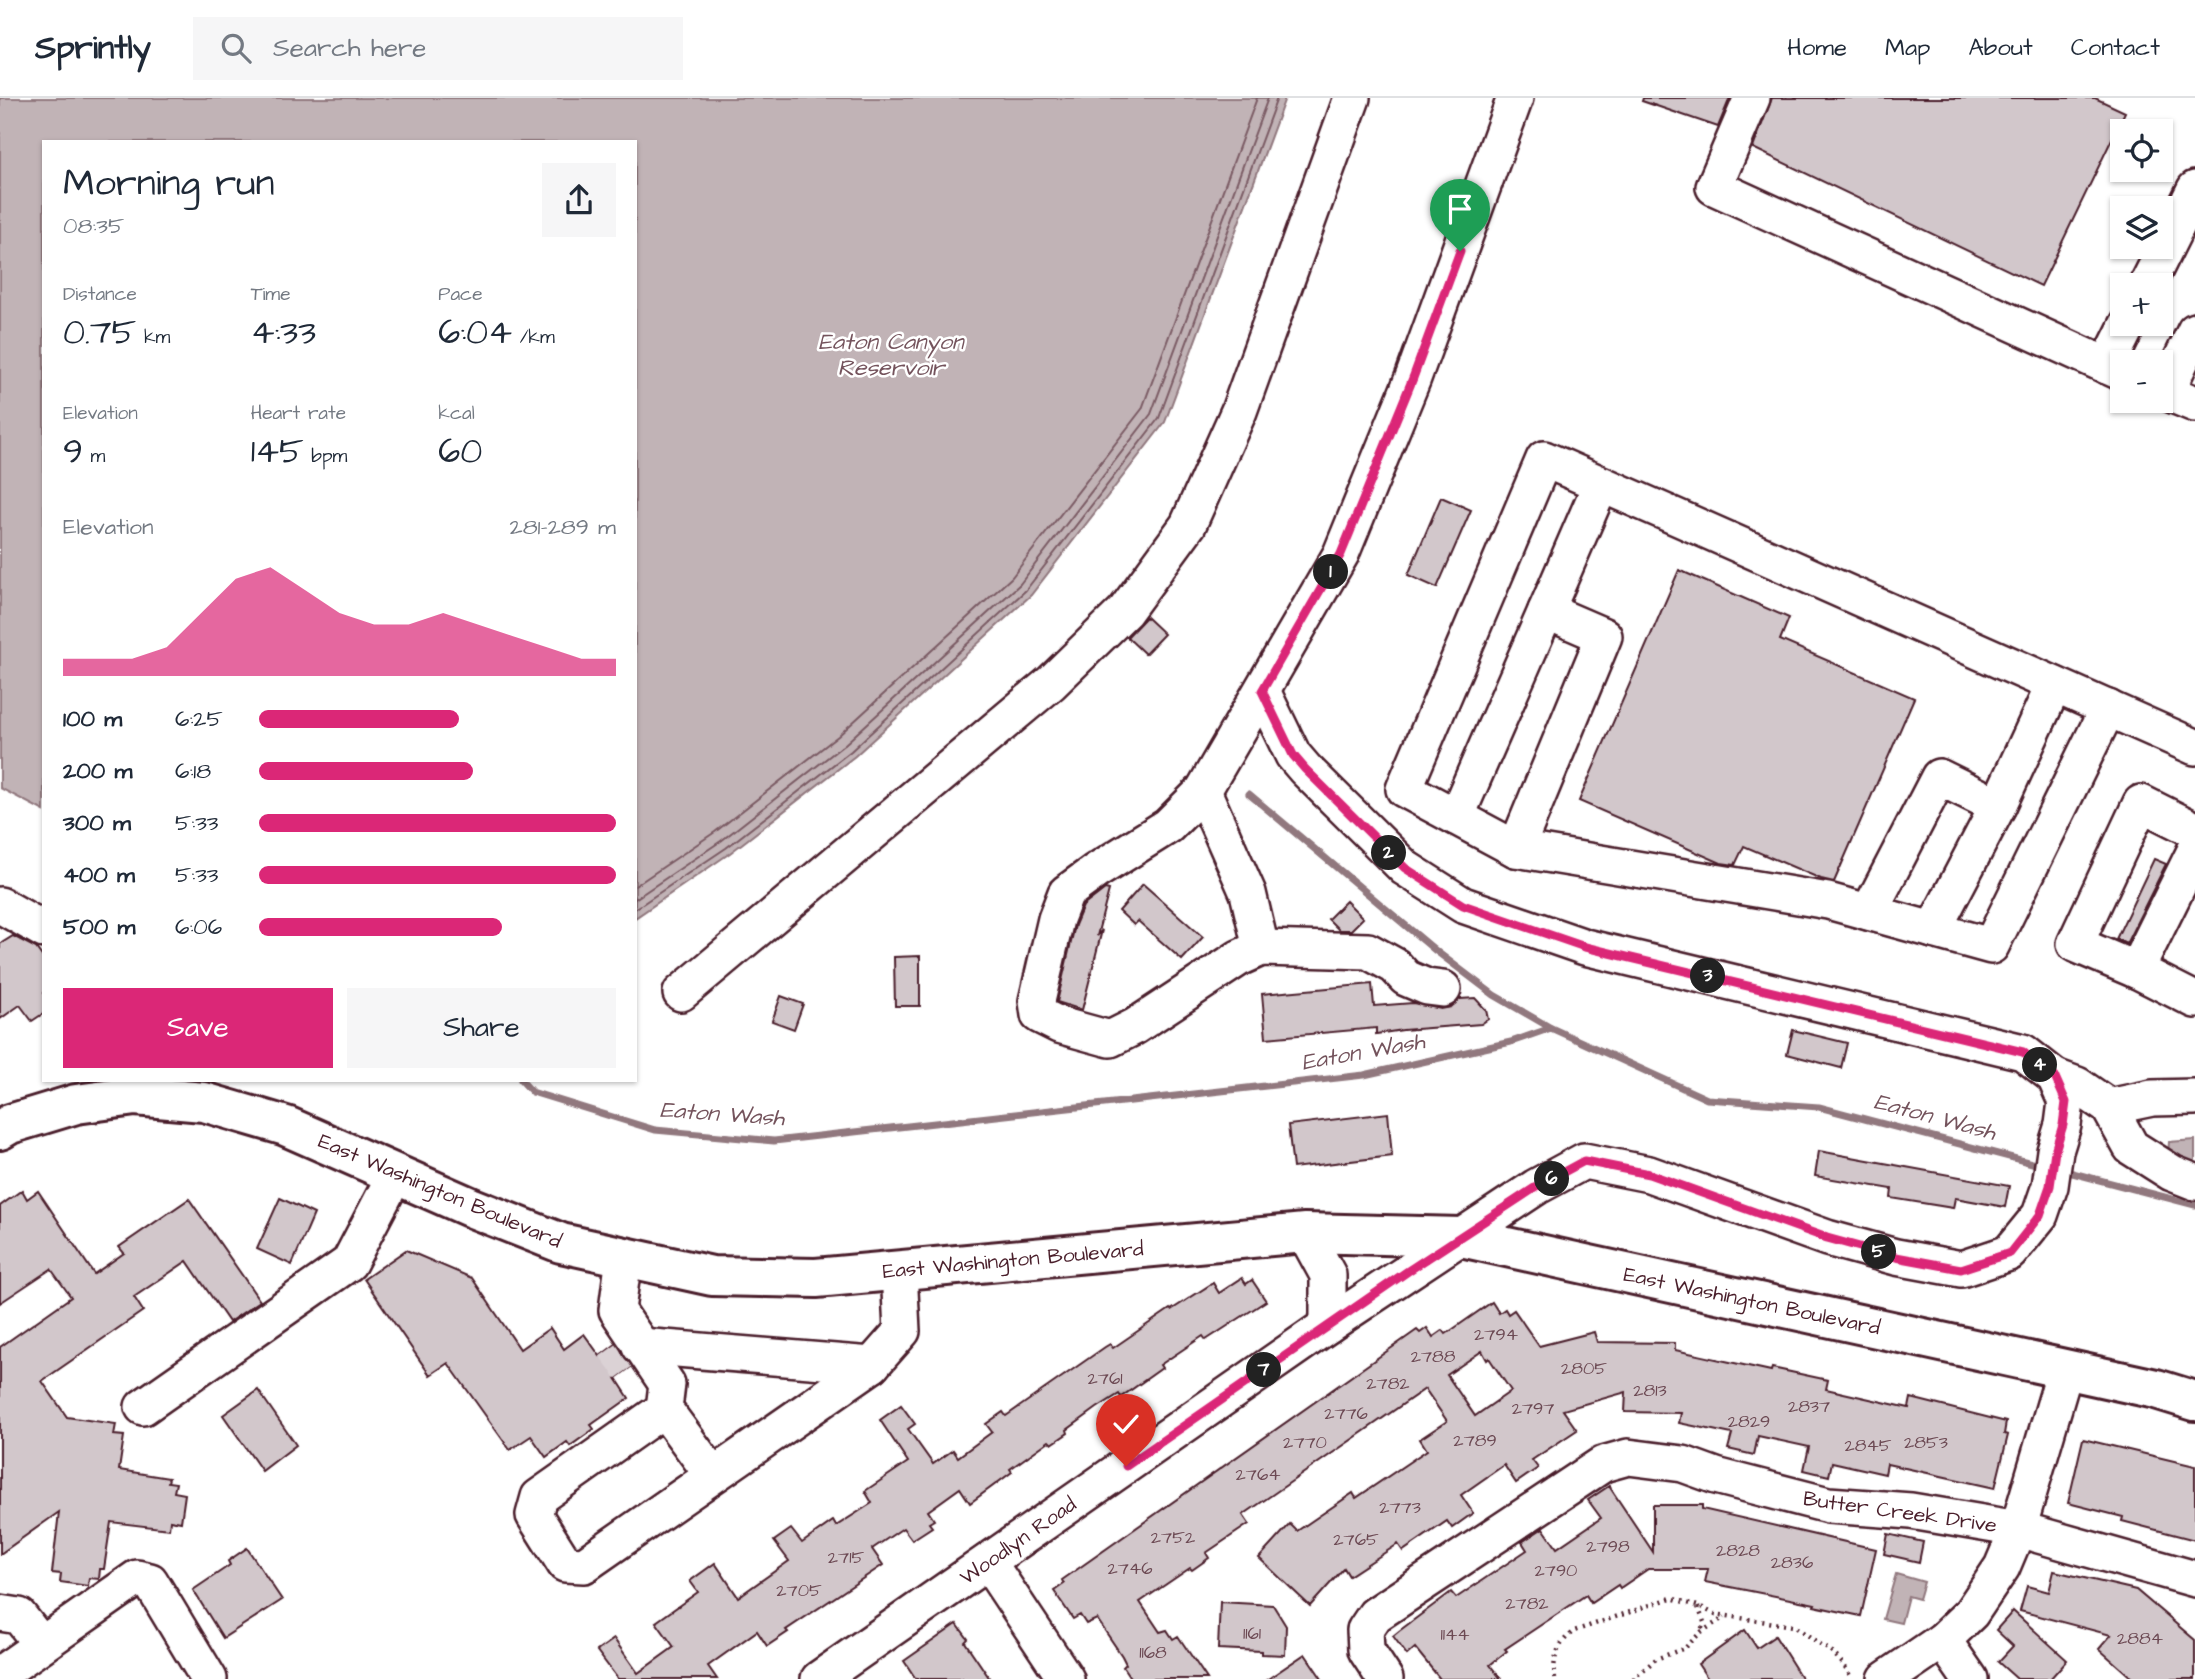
<!DOCTYPE html>
<html lang="en">
<head>
<meta charset="utf-8">
<style>
  :root { --surface:#fff; --page:#f6f6f7; --text:#1f2937; --muted:#747a83; --line:#e0e1e3; --accent:#db2777 }
  body { margin:0; font-family:"Architects Daughter",sans-serif; background:var(--page); color:var(--text); height:100vh; display:flex; flex-direction:column; font-size:26px; white-space:nowrap }
  * { box-sizing:border-box; margin:0 }
  p { font-size:23px; color:var(--muted) }
  .icon { flex:none; width:38px; height:38px; fill:none; stroke:currentColor; stroke-width:2; stroke-linecap:round; stroke-linejoin:round }
  .map { position:relative; flex:1; overflow:hidden }
  .panel { position:absolute; left:42px; top:42px; width:595px; height:942px; display:flex; flex-direction:column; background:var(--surface); border-radius:0px; box-shadow:0 2px 5px #0004 }
  .panel>* { flex:none }
  .tools { position:absolute; left:2110px; top:21px; display:grid; gap:14px }
  .tools a { display:grid; place-items:center; width:63px; height:63px; border-radius:0px; background:var(--surface); box-shadow:0 2px 5px #0004; font-size:35px }
  .pin { position:absolute; display:grid; place-items:center; width:60px; height:60px; color:#fff; margin:-72px -30px; border-radius:50% 50% 50% 0; rotate:-45deg; box-shadow:0 0 7px #0007 }
  .pin .icon { rotate:45deg }
  .km { position:absolute; width:35px; height:35px; margin:-18px; border-radius:50%; background:#222; color:#fff; font-size:19px; line-height:35px; text-align:center }
  .round { display:grid; place-items:center; flex:none; width:74px; height:74px; border-radius:0px; background:var(--page) }
  .summary { display:flex; align-items:center; justify-content:space-between; height:119px; padding:0 21px }
  h1 { font-size:38px; font-weight:600; line-height:52px }
  .metrics { display:grid; grid-template-columns:repeat(3,1fr); gap:10px; height:119px; padding:7px 21px }
  .metrics div { display:grid; align-content:center }
  .metrics b { font-size:35px; font-weight:600 }
  .metrics small { font-size:19px; font-weight:400 }
  .metrics p { font-size:19px }
  .chart { height:196px; padding:14px 21px }
  .chart p { display:flex; justify-content:space-between }
  .chart svg { width:100%; height:126px; margin-top:7px; fill:var(--accent); opacity:.7 }
  .button { display:flex; gap:14px; margin-top:auto; padding:14px 21px }
  .button a { flex:1; height:80px; border-radius:0px; background:var(--accent); color:#fff; font-size:28px; font-weight:600; line-height:80px; text-align:center }
  .button a+a { background:var(--page); color:var(--text) }
  ul { padding:0 21px; list-style:none; font-size:23px }
  li { display:grid; grid-template-columns:112px 84px 1fr; align-items:center; height:52px }
  li i { height:18px; border-radius:9px; background:var(--accent) }
  header { display:flex; align-items:center; gap:42px; box-sizing:border-box; height:98px; padding:0 35px; background:var(--surface); border-bottom:2px solid var(--line) }
  header strong { font-size:33px }
  nav { display:flex; gap:38px; margin-inline-start:auto; font-size:24px }
  .search { width:490px; height:63px; background:var(--page); display:flex; align-items:center; gap:18px; box-sizing:border-box; padding:0 24px; border-radius:0px; color:var(--muted); font-size:26px }
  .map>svg:first-child { display:block }
  .water { fill:#c1b3b6; stroke:#91787e; stroke-width:2 }
  .lines { fill:none; stroke-linecap:round; stroke-linejoin:round }
  .shore { stroke:#7a5a63; stroke-width:2 }
  .stream { stroke:#91787e; stroke-width:7 }
  .building { fill:#d2c7cb; stroke:#4a1f2b; stroke-width:2; fill-rule:evenodd }
  .minor-tunnel { stroke:#dbd2d5; stroke-width:35; stroke-dasharray:35 18; stroke-linecap:butt }
  .minor-casing { stroke:#4a1f2b; stroke-width:40 }
  .major-casing { stroke:#4a1f2b; stroke-width:44 }
  .path { stroke:#4a1f2b; stroke-width:4.5; stroke-dasharray:2 5; stroke-linecap:butt }
  .minor { stroke:#fff; stroke-width:35 }
  .major { stroke:#fff; stroke-width:38 }
  .route-casing { stroke:#fff; stroke-width:14 }
  .route { stroke:#db2777; stroke-width:9 }
  .labels { text-anchor:middle; dominant-baseline:central; stroke-width:5; stroke-linejoin:round; paint-order:stroke }
  .number-label { font-size:18px; fill:#6c4953 }
  .street-label { font-size:21px; fill:#4a1f2b; stroke:#fff }
  .water-label { font-size:23px; font-style:italic; fill:#74535c; stroke:#fff }
</style>
</head>
<body>
<header>
<strong>Sprintly</strong>
<div class="search"><svg class="icon" aria-label="search" viewBox="0 0 24 24"><circle cx="10" cy="10" r="6"/><path d="M15 15l6 6"/></svg>Search here</div>
<nav><a>Home</a><a>Map</a><a>About</a><a>Contact</a></nav>
</header>
<div class="map">
<svg width="2195" height="1581" viewBox="0 0 2195 1581">
  <rect width="100%" height="100%" fill="#fff"/>
  <filter id="ink" filterUnits="userSpaceOnUse"><feTurbulence type="fractalNoise" baseFrequency=".0143" numOctaves="2"/><feDisplacementMap in="SourceGraphic" scale="14" xChannelSelector="R" yChannelSelector="G"/><feConvolveMatrix kernelMatrix="1 2 1 2 8 2 1 2 1" color-interpolation-filters="sRGB"/></filter>
  <g filter="url(#ink)">
    <g class="water">
      <path d="M0,0H1285L1165,324L1031,497L855,658L730,755L635,820V44H44V713L0,690Z"/>
      <path d="M2195,1042V1066L2168,1057L2169,1044Z"/>
      <path d="M1896,1476L1924,1484L1919,1501L1908,1498L1901,1525L1883,1521Z"/>
    </g>
    <g class="lines">
      <g class="shore">
        <path d="M635,788L715,734L838,638L1012,479L1142,311L1257,0"/>
        <path d="M635,801L721,743L845,646L1020,486L1151,316L1268,0"/>
        <path d="M635,811L726,750L851,653L1026,492L1159,320L1277,0"/>
      </g>
      <g class="stream">
        <path d="M1249,696L1436,853L1494,897L1551,930"/>
        <path d="M521,982L532,994L655,1032L774,1043L1364,977L1511,944L1551,930L1707,1001L1819,1009L2043,1068"/>
        <path d="M2061,1072L2195,1107"/>
      </g>
    </g>
    <g class="building">
      <path d="M1643,0H1730L1718,29L1642,3Z"/>
      <path d="M1772,0H2095L2125,14L2041,188L1753,50Z"/>
      <path d="M1441,399L1471,412L1437,490L1408,477Z"/>
      <path d="M1679,472L1789,520L1780,542L1914,600L1834,784L1821,781L1744,748L1735,767L1721,765L1579,703Z"/>
      <path d="M1146,519L1164,536L1145,556L1127,539Z"/>
      <path d="M2154,761L2166,766L2126,846L2116,841Z"/>
      <path d="M1143,786L1203,839L1182,862L1138,823L1134,827L1119,813Z"/>
      <path d="M1105,791L1109,792L1097,838L1102,832L1082,912L1057,904L1075,827L1083,808Z"/>
      <path d="M1346,803L1363,820L1351,832H1339L1328,821Z"/>
      <path d="M13,838L36,850L44,861V915L32,923L20,907L0,921V846Z"/>
      <path d="M920,858V908H895L894,859Z"/>
      <path d="M1372,886L1374,908L1413,905L1441,911L1451,909L1460,901L1475,900L1486,912L1488,921L1481,926L1403,932L1376,936V930L1266,940L1262,896Z"/>
      <path d="M781,898L803,906L794,931L772,923Z"/>
      <path d="M1793,932L1847,945L1841,970L1787,956Z"/>
      <path d="M1388,1015L1392,1058L1293,1070L1288,1027Z"/>
      <path d="M1819,1053L2009,1088L2005,1109L1955,1100L1953,1110L1891,1100L1892,1091L1815,1078Z"/>
      <path d="M22,1092L27,1101L38,1093L94,1176L124,1155L119,1149L189,1101L260,1203L229,1224L187,1163L134,1199L143,1213L42,1283L67,1319L116,1326L114,1337L124,1338L119,1372L169,1380L168,1384L176,1385L174,1394L185,1396L181,1424L170,1422L169,1431L111,1424L104,1471H100L99,1481L89,1480L88,1488L60,1484L61,1476L52,1475L59,1414L0,1456V1249L71,1199L51,1171L0,1205V1108Z"/>
      <path d="M280,1100L314,1116L292,1167L257,1151Z"/>
      <path d="M406,1152L472,1180L520,1251L550,1230L564,1251L584,1236L600,1258L616,1246L631,1269L616,1280L629,1300L591,1327L594,1331L570,1348L567,1344L546,1359L531,1338L510,1352L448,1265L430,1277L364,1181Z"/>
      <path d="M1242,1180L1246,1186L1252,1182L1266,1203L1206,1242L1203,1238L1160,1267L1162,1270L1121,1299L1119,1296L1097,1310L1067,1332L1068,1335L1052,1346L1049,1343L1010,1371L1012,1374L970,1405L960,1390L928,1413L934,1422L929,1425L932,1429L912,1442L903,1430L872,1451L883,1467L786,1532L788,1534L767,1548L757,1533L708,1568L717,1581H618L597,1553L614,1541L638,1575L674,1549L656,1524L698,1494L690,1483L715,1465L738,1499L789,1463L774,1443L791,1431L802,1445L833,1423L836,1428L872,1405L865,1393L908,1364L880,1322L901,1307L915,1326L908,1331L933,1366L953,1352L958,1359L992,1334L986,1326L1003,1314L1006,1318L1105,1249L1110,1246L1113,1250L1170,1211L1171,1212L1213,1185L1219,1195Z"/>
      <path d="M1492,1204L1499,1215L1505,1211L1508,1216L1514,1212L1539,1248L1594,1234L1597,1244L1675,1245V1252L1771,1273L1772,1270L1828,1282L1826,1291L1909,1310L1911,1300L2006,1324L2004,1336L2008,1337L1995,1390L1887,1366L1885,1376L1832,1364L1829,1378L1804,1372L1809,1349L1758,1338L1754,1357L1728,1351L1732,1336L1679,1325L1681,1315L1625,1314L1626,1294L1563,1312L1577,1332L1532,1362L1538,1370L1516,1385L1504,1367L1461,1397L1473,1415L1452,1430L1447,1423L1403,1453L1398,1446L1349,1478L1344,1470L1310,1508L1259,1460L1290,1426L1297,1433L1353,1395L1356,1400L1427,1352L1420,1341L1447,1323L1425,1291L1243,1417L1249,1426L1206,1455L1209,1460L1192,1472L1190,1470L1140,1504L1160,1534L1167,1532L1173,1541L1178,1538L1207,1581H1131L1123,1569L1126,1566L1122,1558L1097,1521L1086,1526L1080,1517L1073,1521L1054,1493L1064,1486L1062,1482L1417,1232L1420,1235L1427,1230L1433,1239L1443,1232L1446,1236ZM1482,1253L1487,1262L1489,1260L1511,1293L1475,1318L1447,1277Z"/>
      <path d="M258,1292L296,1347L262,1373L223,1317Z"/>
      <path d="M2083,1341L2195,1368V1442L2122,1423L2123,1419L2068,1405Z"/>
      <path d="M1609,1388L1653,1454V1407H1702V1411L1876,1451L1861,1518L1814,1508L1815,1506L1705,1484L1708,1471H1648L1620,1490L1618,1487L1591,1505L1586,1497L1505,1551L1507,1553L1490,1567L1501,1581H1440L1415,1550L1407,1557L1393,1538L1399,1533L1451,1494L1456,1500L1527,1452L1522,1444L1543,1430L1557,1450L1601,1420L1588,1402Z"/>
      <path d="M1888,1436L1923,1444L1919,1464L1884,1456Z"/>
      <path d="M247,1450L282,1502L223,1540L193,1492L230,1467L228,1463Z"/>
      <path d="M2054,1473L2136,1492L2195,1542V1581H2133L2099,1551L2111,1537L2020,1513L2027,1488L2049,1494Z"/>
      <path d="M1220,1504L1273,1507L1286,1528L1285,1557L1261,1556V1553L1218,1551Z"/>
      <path d="M2013,1513L2067,1562L2050,1581H2017L1998,1564L2013,1548L1996,1532Z"/>
      <path d="M957,1526L968,1541L965,1544L990,1581H916L904,1563Z"/>
      <path d="M1745,1532L1757,1550L1775,1538L1802,1581H1708L1698,1566Z"/>
      <path d="M1305,1556L1322,1581H1268Z"/>
    </g>
    <g class="lines">
      <path class="minor-tunnel" d="M614,1248L630,1270"/>
      <g class="minor-casing">
        <g id="minor">
          <path d="M1752,0L1714,89L2123,275"/>
          <path d="M2147,187L2195,91"/>
          <path d="M2107,268L2128,226"/>
          <path d="M2161,292L2195,306"/>
          <path d="M2166,294L2195,233"/>
          <path d="M1601,386L1546,513L1604,538L1516,751L1404,691L1544,361L1681,421L2195,649"/>
          <path d="M1203,693L1248,795L1261,850"/>
          <path d="M1456,719L1546,513"/>
          <path d="M2195,732L2141,705L2075,846L2136,872L2195,902"/>
          <path d="M1516,751L1828,803L1991,848L2108,610"/>
          <path d="M0,807L44,832"/>
          <path d="M1869,814L1939,679L1998,708L2054,587"/>
          <path d="M1933,832L1998,708"/>
          <path d="M2136,872L2195,753"/>
          <path d="M1443,891L1427,889L1406,880L1395,868L1368,853L1261,850L1239,860L1134,929L1110,941L1059,927L1039,917L1037,903L1056,821L1066,795L1096,773L1168,728L1203,693L1341,456L1413,280L1515,0"/>
          <path d="M681,895L1051,585L1125,513L1188,427L1239,313L1352,0"/>
          <path d="M2055,979L2077,987L2109,1009L2131,1049L2172,1075L2195,1084"/>
          <path d="M2109,1009L2152,1000L2195,999"/>
          <path d="M1305,1135L1328,1177V1227"/>
          <path d="M624,1159L617,1212L667,1286L664,1311L539,1399L534,1417L565,1466L584,1467L872,1267L902,1233L899,1172"/>
          <path d="M640,1248L872,1267"/>
          <path d="M143,1309L349,1165L395,1077"/>
          <path d="M664,1311L712,1376"/>
          <path d="M988,1464L1066,1581"/>
          <path d="M0,1515L19,1518L41,1546"/>
          <path d="M1943,1542L1970,1581"/>
          <path d="M0,1576L137,1480L150,1483L209,1581"/>
          <path d="M819,1581L1328,1227L1536,1089L1584,1063L1649,1076L1827,1140L1896,1159L1961,1171L2009,1155L2040,1117L2050,1088L2055,1053L2063,1027L2066,1004L2055,979L2023,954L1585,849L1463,807L1405,770L1305,671L1293,657L1262,593"/>
          <path d="M1385,1581L1366,1552L1365,1532L1375,1517L1603,1366L1628,1359L1683,1366L1716,1378L1828,1407L1911,1413L2018,1431L2195,1481"/>
          <path d="M1886,1581L1943,1542L1971,1515L2002,1469L2018,1431L2065,1272"/>
        </g>
      </g>
      <g class="major-casing">
        <path id="major" d="M0,1032L10,1026L76,1006L135,998L204,1004L286,1028L470,1109L561,1145L712,1178L816,1180L1305,1135L1461,1139L2156,1291L2195,1303"/>
      </g>
      <g class="path">
        <path d="M1698,1509L1704,1524L1701,1533"/>
        <path d="M1555,1581C1552,1560 1558,1545 1574,1533L1671,1500L1701,1509L1714,1516L1794,1528L1832,1554L1844,1567L1852,1581"/>
        <path d="M1633,1581L1656,1561L1685,1550L1701,1534L1725,1519"/>
      </g>
      <use href="#minor" class="minor"/>
      <use href="#major" class="major"/>
    </g>
  </g>
  <g class="lines" filter="url(#ink)">
    <g class="route-casing">
      <path id="route" d="M1126,1368L1408,1173L1536,1089L1584,1063L1649,1076L1827,1140L1896,1159L1961,1171L2010,1155L2040,1117L2050,1088L2055,1053L2063,1027L2066,1004L2055,979L2023,954L1585,849L1463,807L1405,770L1305,671L1293,657L1262,593L1341,456L1413,280L1460,153"/>
    </g>
    <use href="#route" class="route"/>
  </g>
  <g class="labels">
    <g class="number-label">
      <text x="1496" y="1236">2794</text>
      <text x="1433" y="1258">2788</text>
      <text x="1584" y="1270">2805</text>
      <text x="1105" y="1280">2761</text>
      <text x="1388" y="1285">2782</text>
      <text x="1650" y="1292">2813</text>
      <text x="1809" y="1308">2837</text>
      <text x="1533" y="1310">2797</text>
      <text x="1346" y="1315">2776</text>
      <text x="1749" y="1323">2829</text>
      <text x="1475" y="1342">2789</text>
      <text x="1305" y="1344">2770</text>
      <text x="1926" y="1344">2853</text>
      <text x="1868" y="1347">2845</text>
      <text x="1258" y="1376">2764</text>
      <text x="1400" y="1409">2773</text>
      <text x="1173" y="1439">2752</text>
      <text x="1356" y="1441">2765</text>
      <text x="1608" y="1448">2798</text>
      <text x="1738" y="1452">2828</text>
      <text x="846" y="1459">2715</text>
      <text x="1792" y="1464">2836</text>
      <text x="1130" y="1470">2746</text>
      <text x="1556" y="1472">2790</text>
      <text x="799" y="1492">2705</text>
      <text x="1527" y="1505">2782</text>
      <text x="1252" y="1535">1161</text>
      <text x="1455" y="1536">1144</text>
      <text x="2140" y="1540">2884</text>
      <text x="1153" y="1554">1168</text>
    </g>
    <g class="street-label">
      <text transform="translate(440 1093) rotate(23)">East Washington Boulevard</text>
      <text transform="translate(1013 1162) rotate(-5)">East Washington Boulevard</text>
      <text transform="translate(1752 1203) rotate(12)">East Washington Boulevard</text>
      <text transform="translate(1900 1414) rotate(8)">Butter Creek Drive</text>
      <text transform="translate(1018 1443) rotate(-35)">Woodlyn Road</text>
    </g>
    <g class="water-label">
      <text x="891" y="244">Eaton Canyon<tspan x="891" dy="26">Reservoir</tspan></text>
      <text transform="translate(1363 954) rotate(-10)">Eaton Wash</text>
      <text transform="translate(722 1016) rotate(4)">Eaton Wash</text>
      <text transform="translate(1935 1019) rotate(15)">Eaton Wash</text>
    </g>
  </g>
</svg>
<div class="tools">
<a><svg class="icon" aria-label="locate" viewBox="0 0 24 24"><circle cx="12" cy="12" r="6"/><path d="M12 2v4M12 18v4M2 12h4M18 12h4"/></svg></a>
<a><svg class="icon" aria-label="layers" viewBox="0 0 24 24"><path d="M12 4l9 5-9 5-9-5zM3 14l9 5 9-5"/></svg></a>
<a>+</a>
<a>−</a>
</div>
<div class="pin" style="left:1460px;top:153px;background:#1e9e55"><svg class="icon" aria-label="arrive" viewBox="0 0 24 24"><path d="M6 21V4h12l-3 4 3 4H6"/></svg></div>
<div class="pin" style="left:1126px;top:1368px;background:#d93025"><svg class="icon" aria-label="check" viewBox="0 0 24 24"><path d="M5 12l5 5 9-10"/></svg></div>
<b class="km" style="left:1331px;top:474px">1</b>
<b class="km" style="left:1389px;top:755px">2</b>
<b class="km" style="left:1708px;top:878px">3</b>
<b class="km" style="left:2040px;top:967px">4</b>
<b class="km" style="left:1879px;top:1154px">5</b>
<b class="km" style="left:1552px;top:1081px">6</b>
<b class="km" style="left:1264px;top:1272px">7</b>
<section class="panel">
<div class="summary"><div><h1>Morning run</h1><p>08:35</p></div><a class="round"><svg class="icon" aria-label="share" viewBox="0 0 24 24"><path d="M12 15V3M7 8l5-5 5 5M5 13v7h14v-7"/></svg></a></div>
<div class="metrics">
<div><p>Distance</p><b>0.75<small> km</small></b></div>
<div><p>Time</p><b>4:33</b></div>
<div><p>Pace</p><b>6:04<small> /km</small></b></div>
</div>
<div class="metrics">
<div><p>Elevation</p><b>9<small> m</small></b></div>
<div><p>Heart rate</p><b>145<small> bpm</small></b></div>
<div><p>kcal</p><b>60</b></div>
</div>
<div class="chart"><p><span>Elevation</span>281–289 m</p>
<svg viewBox="0 0 160 44" preserveAspectRatio="none"><path d="M0 44V38L10 38L20 38L30 34L40 22L50 10L60 6L70 14L80 22L90 26L100 26L110 22L120 26L130 30L140 34L150 38L160 38V44z"/></svg>
</div>
<ul>
<li><b>100 m</b>6:25<i style="width:56%"></i></li>
<li><b>200 m</b>6:18<i style="width:60%"></i></li>
<li><b>300 m</b>5:33<i style="width:100%"></i></li>
<li><b>400 m</b>5:33<i style="width:100%"></i></li>
<li><b>500 m</b>6:06<i style="width:68%"></i></li>
</ul>
<div class="button"><a>Save</a><a>Share</a></div>
</section>
</div>
</body>
</html>
